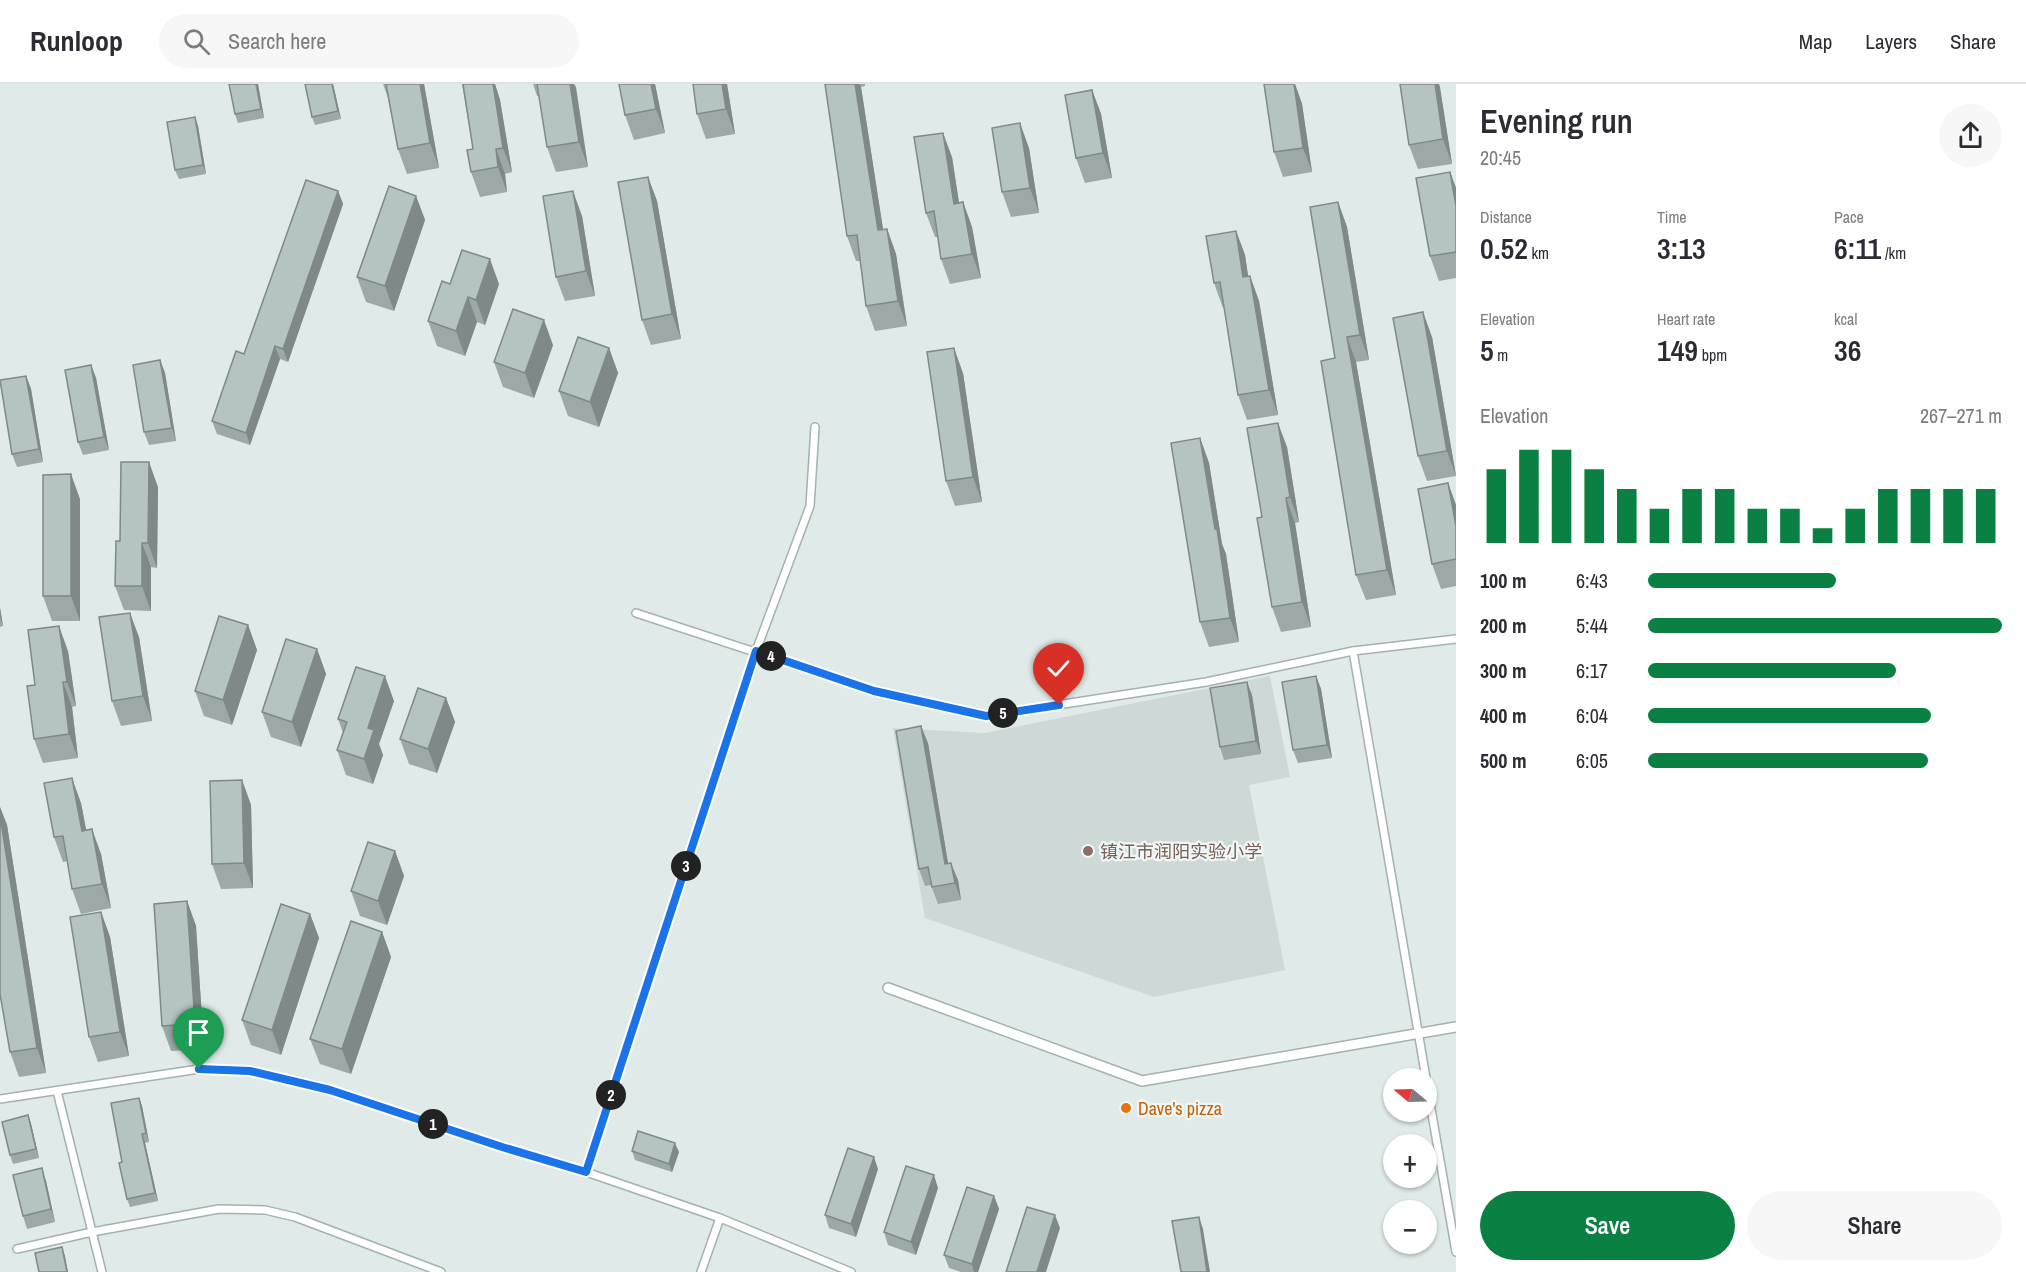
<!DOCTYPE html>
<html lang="en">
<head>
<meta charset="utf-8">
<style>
  :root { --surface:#fff; --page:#f7f7f7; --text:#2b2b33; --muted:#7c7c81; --line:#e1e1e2; --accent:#0b8043 }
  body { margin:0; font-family:"Archivo Narrow","Noto Sans SC",sans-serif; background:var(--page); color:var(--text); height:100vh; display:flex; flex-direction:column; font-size:22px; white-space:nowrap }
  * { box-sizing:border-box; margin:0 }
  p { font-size:20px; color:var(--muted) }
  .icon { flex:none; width:33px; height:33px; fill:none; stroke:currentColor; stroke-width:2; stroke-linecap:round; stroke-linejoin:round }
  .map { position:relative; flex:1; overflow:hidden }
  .panel { display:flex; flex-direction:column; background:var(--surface); width:570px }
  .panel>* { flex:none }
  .needle { width:39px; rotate:289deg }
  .fabs { position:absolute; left:1383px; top:984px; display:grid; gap:12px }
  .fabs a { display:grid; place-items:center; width:54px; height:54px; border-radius:50%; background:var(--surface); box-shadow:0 2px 4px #0004; font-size:30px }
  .pin { position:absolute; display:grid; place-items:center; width:51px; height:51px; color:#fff; margin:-62px -26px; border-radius:50% 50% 50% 0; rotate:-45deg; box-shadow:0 0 6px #0007 }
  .pin .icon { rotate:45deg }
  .km { position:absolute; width:30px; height:30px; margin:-15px; border-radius:50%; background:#222; color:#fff; font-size:16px; line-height:30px; text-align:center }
  .round { display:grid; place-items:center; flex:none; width:63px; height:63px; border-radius:32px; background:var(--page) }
  .head { display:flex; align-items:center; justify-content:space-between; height:102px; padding:0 24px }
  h1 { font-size:33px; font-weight:600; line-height:45px }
  .figures { display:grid; grid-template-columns:repeat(3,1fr); gap:9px; height:102px; padding:6px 24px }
  .figures div { display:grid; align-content:center }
  .figures b { font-size:30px; font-weight:600 }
  .figures small { font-size:16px; font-weight:400 }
  .figures p { font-size:16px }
  .chart { height:168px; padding:12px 24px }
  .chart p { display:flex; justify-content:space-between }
  .chart svg { width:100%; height:108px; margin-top:6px; stroke:var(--accent); stroke-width:6 }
  .button { display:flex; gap:12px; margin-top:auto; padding:12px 24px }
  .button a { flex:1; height:69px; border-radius:36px; background:var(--accent); color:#fff; font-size:24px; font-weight:600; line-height:69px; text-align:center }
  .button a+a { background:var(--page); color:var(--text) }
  ul { padding:0 24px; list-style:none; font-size:20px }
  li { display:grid; grid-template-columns:96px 72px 1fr; align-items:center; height:45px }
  li i { height:15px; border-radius:8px; background:var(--accent) }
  header { display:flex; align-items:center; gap:36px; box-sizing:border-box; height:84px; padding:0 30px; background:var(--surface); border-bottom:2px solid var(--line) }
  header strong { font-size:28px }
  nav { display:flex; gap:33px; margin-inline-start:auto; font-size:21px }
  .search { width:420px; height:54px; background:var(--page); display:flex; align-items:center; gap:15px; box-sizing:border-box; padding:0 21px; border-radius:33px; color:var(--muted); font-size:22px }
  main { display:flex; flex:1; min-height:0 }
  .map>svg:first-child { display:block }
  .built { fill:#ced9d7 }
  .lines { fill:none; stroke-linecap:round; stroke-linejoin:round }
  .service-casing { stroke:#a3b1b0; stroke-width:10 }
  .pedestrian-casing { stroke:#a3b1b0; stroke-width:12 }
  .service { stroke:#fff; stroke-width:7 }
  .pedestrian { stroke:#fff; stroke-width:9 }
  .wall { fill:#9ca9a6 }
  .shaded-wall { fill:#7f8987 }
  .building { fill:#b5c4c1; stroke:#7f8987; stroke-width:1.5 }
  .route-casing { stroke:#fff; stroke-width:12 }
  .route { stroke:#1a73e8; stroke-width:8 }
  .education-dot { fill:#8d6e63; stroke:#f0f7f5; stroke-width:2 }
  .food-dot { fill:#e8710a; stroke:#f0f7f5; stroke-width:2 }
  .labels { text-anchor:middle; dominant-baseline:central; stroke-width:4.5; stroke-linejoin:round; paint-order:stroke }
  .education-label { font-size:18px; fill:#785e54; stroke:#f0f7f5; text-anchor:start }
  .food-label { font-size:18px; fill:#c56008; stroke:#f0f7f5; text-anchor:start }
</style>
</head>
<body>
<header>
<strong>Runloop</strong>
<div class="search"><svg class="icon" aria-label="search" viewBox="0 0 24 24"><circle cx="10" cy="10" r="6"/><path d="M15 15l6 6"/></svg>Search here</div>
<nav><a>Map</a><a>Layers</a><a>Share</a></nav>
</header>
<main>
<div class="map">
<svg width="1456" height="1188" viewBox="0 0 1456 1188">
  <rect width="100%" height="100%" fill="#e0eae8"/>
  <path class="built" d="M1270,592L1290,693L1249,701L1285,886L1154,913L925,834L893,644L985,649Z"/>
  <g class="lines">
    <g class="service-casing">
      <g id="service">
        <path d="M636,529L874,607L986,632L1206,598L1353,567L1456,555"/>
        <path d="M1353,567L1426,994"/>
        <path d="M1426,996L1456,1168"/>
        <path d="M57,1007L102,1188"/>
        <path d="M0,1015L199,985L250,987L330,1006L502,1063L586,1088L720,1134L851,1188"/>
        <path d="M586,1088L756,567L810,422L815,343"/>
        <path d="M17,1165L92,1148L219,1125L265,1126L295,1133L441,1188"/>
        <path d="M701,1188L720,1134"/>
      </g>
    </g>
    <g class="pedestrian-casing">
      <path id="pedestrian" d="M888,904L1142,997L1456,943"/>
    </g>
    <use href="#service" class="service"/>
    <use href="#pedestrian" class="pedestrian"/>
  </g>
  <g class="wall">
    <path d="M229,0H258L264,34L238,39L235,30Z"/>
    <path d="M305,0H333L341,35L315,41L312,33Z"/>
    <path d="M383,0H424L439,84L407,90L398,65L388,14Z"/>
    <path d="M462,0H495L500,16L512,88L505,90L507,108L480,113L471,88L473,65Z"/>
    <path d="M533,0H574L588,83L556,88L547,63L539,12H537Z"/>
    <path d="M619,0H655L665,49L634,56L625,31Z"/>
    <path d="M693,0H727L735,50L706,55L697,30Z"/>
    <path d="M825,0H865V2L861,3L883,145H887L896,170L907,242L875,247L866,222L860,177H856L847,152Z"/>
    <path d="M1264,0H1295L1302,20L1312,88L1283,93L1274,68Z"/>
    <path d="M1400,0H1439L1452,80L1418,85L1409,61Z"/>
    <path d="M1092,6L1101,30L1112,94L1085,99L1076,74Z"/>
    <path d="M195,33L198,42L206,90L179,95L175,86Z"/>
    <path d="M1029,64L1039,129L1011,133L1002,108Z"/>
    <path d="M952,73L959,119L963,118L972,143L981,194L950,200L941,175L938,153H935L926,129Z"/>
    <path d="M1450,88L1456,104V194L1439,197L1430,172Z"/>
    <path d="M648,93L657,117L681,255L651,261L642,236Z"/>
    <path d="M338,107L343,120L288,278L280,275L250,361L217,350L212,337L244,270Z"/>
    <path d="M416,112L425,136L394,227L366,218L357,193Z"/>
    <path d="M1338,118L1347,143L1369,276L1356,278L1396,511L1366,516L1356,491L1335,274Z"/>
    <path d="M582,132L595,212L565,217L556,193Z"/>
    <path d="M1236,147L1245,171L1248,192H1250L1259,217L1278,331L1247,336L1238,311L1224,224H1223L1214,199Z"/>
    <path d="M450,200H499L485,241L477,238L465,272L437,262L428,237Z"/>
    <path d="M1432,253L1456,392L1427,397L1418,372Z"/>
    <path d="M553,261L534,314L503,303L494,278Z"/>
    <path d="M609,264L618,289L599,343L568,332L559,307Z"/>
    <path d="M160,276L165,289L176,357L149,361L144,348Z"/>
    <path d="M91,281L96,294L109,366L83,371L78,358Z"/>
    <path d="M963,289L982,418L955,422L946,397Z"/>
    <path d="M26,292L31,305L43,378L17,383L12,370Z"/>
    <path d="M1200,354L1209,379L1222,460L1226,470L1239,558L1209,563L1200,538Z"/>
    <path d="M1287,363L1299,438L1295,439L1311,543L1281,548L1272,523L1262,433Z"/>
    <path d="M1448,399L1456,421V502L1441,505L1432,480Z"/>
    <path d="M158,403L157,484L151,483V527L124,526L115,502L120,457Z"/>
    <path d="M80,415V537H52L43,512Z"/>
    <path d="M0,524L3,542L0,543Z"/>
    <path d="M248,541L257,566L232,641L204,632L195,607Z"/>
    <path d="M139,553L152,637L121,642L112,617Z"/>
    <path d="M317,565L326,590L301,663L271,653L262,628Z"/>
    <path d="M68,567L76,622L72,623L78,674L43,679L34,655L35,601Z"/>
    <path d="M1316,592L1321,605L1332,674L1298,679L1293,666Z"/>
    <path d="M1252,611L1261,670L1224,676L1220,663Z"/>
    <path d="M446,614L455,638L437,689L409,680L400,655Z"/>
    <path d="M394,617L379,660L383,671L373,700L346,691L337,666L343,649L338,635Z"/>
    <path d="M928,659L948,779L958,796L961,816L938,820L931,801L925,802L919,785Z"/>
    <path d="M242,696L251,721L253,804L221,805L212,780Z"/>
    <path d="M81,719L86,746L101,770L111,824L81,830L72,805L68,777L63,778L54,753Z"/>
    <path d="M0,723L7,741L46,989L19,993L10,968L0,910Z"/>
    <path d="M395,767L404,792L387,841L360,832L351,807Z"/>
    <path d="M187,817L196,842L204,965L171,967L162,942Z"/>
    <path d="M101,828L110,853L129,972L98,978L89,953Z"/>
    <path d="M310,830L319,854L281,971L251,961L242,936Z"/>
    <path d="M382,848L391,873L351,990L320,980L310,955Z"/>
    <path d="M139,1014L142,1022L149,1058L145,1059L158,1117L130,1123L127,1115L122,1078Z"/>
    <path d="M28,1031L31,1040L39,1074L13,1080L10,1071Z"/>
    <path d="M632,1067L679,1068L672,1088L635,1076Z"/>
    <path d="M878,1085L856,1153L829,1144L825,1131Z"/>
    <path d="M46,1097L55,1138L27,1145L23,1132Z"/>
    <path d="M938,1104L916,1171L888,1161L884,1148Z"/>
    <path d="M994,1112L999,1125L978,1188H961L949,1184L944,1171Z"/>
  </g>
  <g class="shaded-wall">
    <path d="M256,0H258L264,34L261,25Z"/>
    <path d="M332,0H333L341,35L338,27Z"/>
    <path d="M420,0H424L439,84L430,59Z"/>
    <path d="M491,0H495L500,16L512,88L503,64Z"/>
    <path d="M570,0H574L576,3L588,83L579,58Z"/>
    <path d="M651,0H655L665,49L656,25Z"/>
    <path d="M722,0H727L735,50L726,25Z"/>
    <path d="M855,0H860L861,3L887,171L878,146Z"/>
    <path d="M1294,0H1295L1302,20L1312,88L1303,64Z"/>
    <path d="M1435,0H1439L1440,3L1452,80L1443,55Z"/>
    <path d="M1092,6L1101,30L1112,94L1103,69Z"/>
    <path d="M195,33L198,42L206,90L203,81Z"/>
    <path d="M1020,39L1029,64L1039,129L1030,104Z"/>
    <path d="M943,49L952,73L963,145L954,120Z"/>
    <path d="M496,65L505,90L507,108L498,83Z"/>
    <path d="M1450,88L1456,104V122Z"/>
    <path d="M648,93L657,117L681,255L672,230Z"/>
    <path d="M338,107L343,120L288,278L283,265Z"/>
    <path d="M573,107L582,132L595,212L586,187Z"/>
    <path d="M416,112L425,136L394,227L385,202Z"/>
    <path d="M963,118L972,143L981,194L972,170Z"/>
    <path d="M1338,118L1347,143L1369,276L1360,251Z"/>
    <path d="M887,145L896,170L907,242L898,217Z"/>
    <path d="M1236,147L1245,171L1252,218L1243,193Z"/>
    <path d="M490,175L499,200L485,241L476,216Z"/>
    <path d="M1250,192L1259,217L1278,331L1269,306Z"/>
    <path d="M468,213L477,238L465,272L456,247Z"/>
    <path d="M1423,228L1432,253L1456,392L1447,367Z"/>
    <path d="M544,236L553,261L534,314L525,289Z"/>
    <path d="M1347,253L1356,278L1396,511L1387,486Z"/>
    <path d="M275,262L280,275L250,361L246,349Z"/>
    <path d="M609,264L618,289L599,343L590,318Z"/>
    <path d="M954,264L963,289L982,418L973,393Z"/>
    <path d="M160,276L165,289L176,357L172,344Z"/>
    <path d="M91,281L96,294L109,366L104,353Z"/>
    <path d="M26,292L31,305L43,378L39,365Z"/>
    <path d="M1278,339L1287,363L1299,438L1290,413Z"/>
    <path d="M1200,354L1209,379L1222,460L1226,470L1239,558L1230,534Z"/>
    <path d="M149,378L158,403L157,484L148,459Z"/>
    <path d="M71,390L80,415V537L71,512Z"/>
    <path d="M1448,399L1456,421V442Z"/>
    <path d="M1286,414L1295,439L1311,543L1302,518Z"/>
    <path d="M142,459L151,483V527L142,502Z"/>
    <path d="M0,524L3,542L0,533Z"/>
    <path d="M130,529L139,553L152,637L143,612Z"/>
    <path d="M248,541L257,566L232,641L223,616Z"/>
    <path d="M59,542L68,567L76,622L67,598Z"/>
    <path d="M317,565L326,590L301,663L292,638Z"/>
    <path d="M385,592L394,617L379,660L383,671L373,700L364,675L368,644Z"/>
    <path d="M1316,592L1321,605L1332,674L1327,661Z"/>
    <path d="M63,598L72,623L78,674L69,650Z"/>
    <path d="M1247,598L1252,611L1261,670L1256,657Z"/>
    <path d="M446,614L455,638L437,689L428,665Z"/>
    <path d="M921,642L928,659L951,797L945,780Z"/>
    <path d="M72,694L81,719L91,771L82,747Z"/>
    <path d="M242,696L251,721L253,804L244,779Z"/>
    <path d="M0,723L7,741L46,989L37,964L0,732Z"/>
    <path d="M92,745L101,770L111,824L102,800Z"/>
    <path d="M395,767L404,792L387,841L378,817Z"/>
    <path d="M951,779L958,796L961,816L955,799Z"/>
    <path d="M187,817L196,842L204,965L195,940Z"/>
    <path d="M101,828L110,853L129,972L120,948Z"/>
    <path d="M310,830L319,854L281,971L272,946Z"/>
    <path d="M382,848L391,873L351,990L342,965Z"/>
    <path d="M139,1014L142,1022L149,1058L146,1049Z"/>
    <path d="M28,1031L31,1040L39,1074L36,1065Z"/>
    <path d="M142,1050L145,1059L158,1117L155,1109Z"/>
    <path d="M675,1059L679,1068L672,1088L669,1080Z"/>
    <path d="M874,1073L878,1085L856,1153L851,1140Z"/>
    <path d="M42,1084L46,1097L55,1138L51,1125Z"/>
    <path d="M934,1091L938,1104L916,1171L911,1158Z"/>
    <path d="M994,1112L999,1125L978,1188H974L972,1180Z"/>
    <path d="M1055,1131L1060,1144L1046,1188H1037Z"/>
    <path d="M1199,1133L1203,1145L1210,1188H1207Z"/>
    <path d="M62,1163L65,1172L68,1188H67Z"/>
  </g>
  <g class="building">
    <path d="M229,0H256L261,25L235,30Z"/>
    <path d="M305,0H332L338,27L312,33Z"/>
    <path d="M386,0H420L430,59L398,65Z"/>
    <path d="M463,0H493L503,64L496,65L498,83L471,88L467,66L473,65Z"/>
    <path d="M537,0H570L579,58L547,63Z"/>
    <path d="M619,0H651L656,25L625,31Z"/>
    <path d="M693,0H722L726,25L697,30Z"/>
    <path d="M825,0H855L878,146L887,145L898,217L866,222L857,151L847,152Z"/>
    <path d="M1264,0H1294L1303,64L1274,68Z"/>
    <path d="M1400,0H1435L1443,55L1409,61Z"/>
    <path d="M1092,6L1103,69L1076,74L1065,11Z"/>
    <path d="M195,33L203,81L175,86L167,38Z"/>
    <path d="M1020,39L1030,104L1002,108L992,44Z"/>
    <path d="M943,49L954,120L963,118L972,170L941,175L934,127L926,129L914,53Z"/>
    <path d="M1450,88L1456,122V168L1430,172L1416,94Z"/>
    <path d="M648,93L672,230L642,236L618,98Z"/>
    <path d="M306,96L338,107L283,265L275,262L246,349L212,337L236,267L244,270Z"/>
    <path d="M389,102L416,112L385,202L357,193Z"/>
    <path d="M573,107L586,187L556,193L543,112Z"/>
    <path d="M1338,118L1360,251L1347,253L1387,486L1356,491L1321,277L1335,274L1310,123Z"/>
    <path d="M1236,147L1243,193L1250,192L1269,306L1238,311L1220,198L1214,199L1206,152Z"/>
    <path d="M462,166L490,175L476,216L468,213L456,247L428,237L442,197L450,200Z"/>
    <path d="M513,225L544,236L525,289L494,278Z"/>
    <path d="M1423,228L1447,367L1418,372L1393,234Z"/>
    <path d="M578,253L609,264L590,318L559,307Z"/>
    <path d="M954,264L973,393L946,397L927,268Z"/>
    <path d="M160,276L172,344L144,348L133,281Z"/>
    <path d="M91,281L104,353L78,358L65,286Z"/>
    <path d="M26,292L39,365L12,370L0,296Z"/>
    <path d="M1278,339L1290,413L1286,414L1302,518L1272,523L1257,434L1262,433L1247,344Z"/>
    <path d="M1200,354L1215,445H1217L1230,534L1200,538L1171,359Z"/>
    <path d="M121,378H149L148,459H142V502H115L116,457H120Z"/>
    <path d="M71,390V512H43V391Z"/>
    <path d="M1448,399L1456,442V475L1432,480L1418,405Z"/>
    <path d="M130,529L143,612L112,617L99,533Z"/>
    <path d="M219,532L248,541L223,616L195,607Z"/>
    <path d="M59,542L67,598H63L69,650L34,655L27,602L35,601L28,546Z"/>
    <path d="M286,555L317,565L292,638L262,628Z"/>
    <path d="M356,583L385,592L368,644L374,646L364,675L337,666L347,638L338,635Z"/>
    <path d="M1316,592L1327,661L1293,666L1282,598Z"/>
    <path d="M1247,598L1256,657L1220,663L1210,604Z"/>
    <path d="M418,604L446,614L428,665L400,655Z"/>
    <path d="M921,642L945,780L951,779L955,799L932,803L928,783L919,785L896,647Z"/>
    <path d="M72,694L82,747L92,745L102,800L72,805L63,752L54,753L44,699Z"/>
    <path d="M242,696L244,779L212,780L210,697Z"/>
    <path d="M0,732L37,964L10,968L0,910Z"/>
    <path d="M368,758L395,767L378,817L351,807Z"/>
    <path d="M187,817L195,940L162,942L154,820Z"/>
    <path d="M281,820L310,830L272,946L242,936Z"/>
    <path d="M101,828L120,948L89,953L70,833Z"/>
    <path d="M351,837L382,848L342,965L310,955Z"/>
    <path d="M139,1014L146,1049L142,1050L155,1109L127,1115L119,1079L122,1078L111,1019Z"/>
    <path d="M28,1031L36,1065L10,1071L2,1038Z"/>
    <path d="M638,1047L675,1059L669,1080L632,1067Z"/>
    <path d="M848,1064L874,1073L851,1140L825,1131Z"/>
    <path d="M906,1082L934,1091L911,1158L884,1148Z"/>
    <path d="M42,1084L51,1125L23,1132L13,1091Z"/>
    <path d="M967,1103L994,1112L972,1180L944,1171Z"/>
    <path d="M1027,1123L1055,1131L1037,1188H1006Z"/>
    <path d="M1199,1133L1207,1188H1181L1172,1137Z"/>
    <path d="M62,1163L67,1188H39L35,1169Z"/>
  </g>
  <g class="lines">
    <g class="route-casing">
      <path id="route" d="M199,985L250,987L330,1006L502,1063L586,1088L756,567L874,607L986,632L1059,621"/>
    </g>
    <use href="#route" class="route"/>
  </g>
  <circle class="education-dot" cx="1088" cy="767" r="6"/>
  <circle class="food-dot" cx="1126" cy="1024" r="6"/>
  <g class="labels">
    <g class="education-label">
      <text x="1100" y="767">镇江市润阳实验小学</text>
    </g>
    <g class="food-label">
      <text x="1138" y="1024">Dave's pizza</text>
    </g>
  </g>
</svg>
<div class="fabs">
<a><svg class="needle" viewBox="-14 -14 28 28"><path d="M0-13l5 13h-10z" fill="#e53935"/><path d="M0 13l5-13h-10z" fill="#7c7c81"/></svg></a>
<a>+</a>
<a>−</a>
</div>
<div class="pin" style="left:199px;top:985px;background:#1e9e55"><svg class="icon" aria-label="arrive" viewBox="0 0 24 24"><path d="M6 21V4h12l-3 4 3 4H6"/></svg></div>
<div class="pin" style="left:1059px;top:621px;background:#d93025"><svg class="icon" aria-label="check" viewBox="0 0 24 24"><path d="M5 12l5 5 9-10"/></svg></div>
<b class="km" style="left:433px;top:1040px">1</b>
<b class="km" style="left:611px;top:1011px">2</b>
<b class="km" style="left:686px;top:782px">3</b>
<b class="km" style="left:771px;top:572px">4</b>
<b class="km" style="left:1003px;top:629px">5</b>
</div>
<section class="panel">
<div class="head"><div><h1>Evening run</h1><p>20:45</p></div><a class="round"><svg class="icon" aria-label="share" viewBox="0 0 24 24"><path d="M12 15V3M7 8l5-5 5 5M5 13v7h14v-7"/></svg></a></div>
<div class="figures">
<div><p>Distance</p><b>0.52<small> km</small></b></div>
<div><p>Time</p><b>3:13</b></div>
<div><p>Pace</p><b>6:11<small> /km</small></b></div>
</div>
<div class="figures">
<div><p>Elevation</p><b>5<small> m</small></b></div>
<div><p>Heart rate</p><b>149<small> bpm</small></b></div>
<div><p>kcal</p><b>36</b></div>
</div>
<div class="chart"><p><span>Elevation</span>267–271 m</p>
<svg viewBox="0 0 160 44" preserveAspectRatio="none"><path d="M5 44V14M15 44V6M25 44V6M35 44V14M45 44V22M55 44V30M65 44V22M75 44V22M85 44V30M95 44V30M105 44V38M115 44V30M125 44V22M135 44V22M145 44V22M155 44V22"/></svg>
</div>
<ul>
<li><b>100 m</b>6:43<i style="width:53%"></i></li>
<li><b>200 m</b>5:44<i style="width:100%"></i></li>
<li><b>300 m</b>6:17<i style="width:70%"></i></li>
<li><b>400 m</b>6:04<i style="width:80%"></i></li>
<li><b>500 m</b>6:05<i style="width:79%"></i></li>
</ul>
<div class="button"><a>Save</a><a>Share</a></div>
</section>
</main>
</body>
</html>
